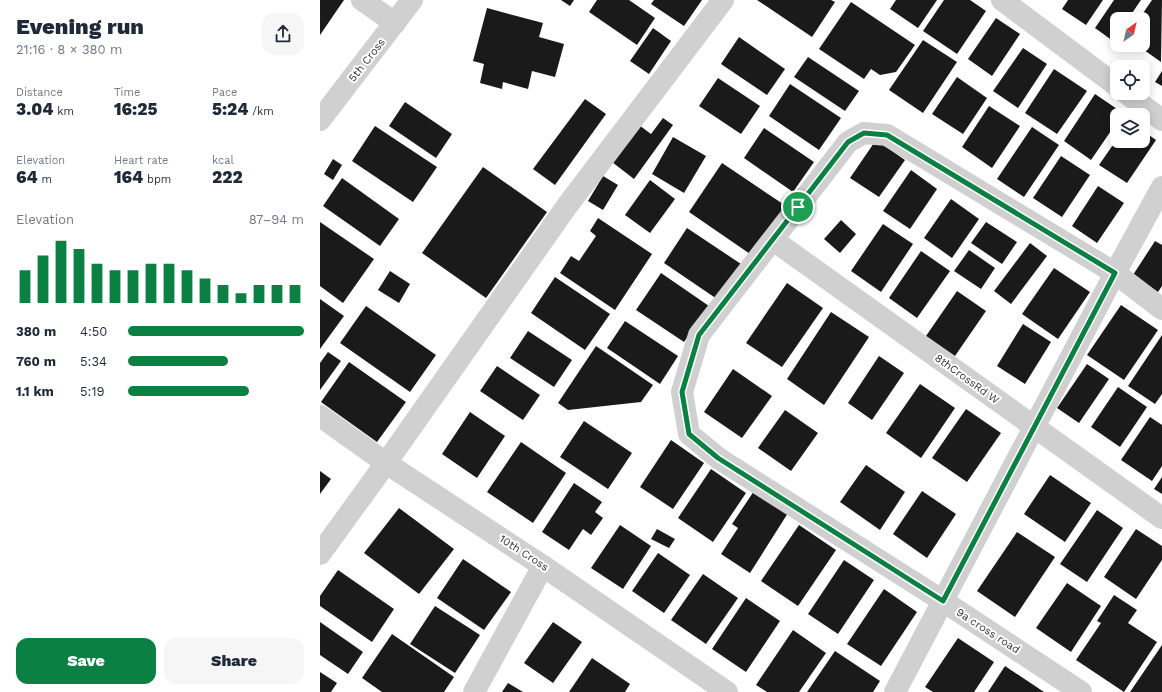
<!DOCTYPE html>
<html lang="en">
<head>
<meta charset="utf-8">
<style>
  :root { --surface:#fff; --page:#f6f6f7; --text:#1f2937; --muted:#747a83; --accent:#0b8043 }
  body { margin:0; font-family:"Work Sans",sans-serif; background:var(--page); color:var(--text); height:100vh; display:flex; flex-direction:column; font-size:15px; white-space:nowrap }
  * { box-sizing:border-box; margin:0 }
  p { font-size:13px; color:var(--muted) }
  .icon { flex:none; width:22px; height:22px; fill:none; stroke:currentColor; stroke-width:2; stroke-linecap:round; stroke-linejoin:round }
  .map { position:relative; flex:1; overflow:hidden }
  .details { display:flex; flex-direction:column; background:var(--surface); width:320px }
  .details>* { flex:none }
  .needle { width:26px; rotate:34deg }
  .buttons { position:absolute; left:790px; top:12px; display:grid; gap:8px }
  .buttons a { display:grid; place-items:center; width:40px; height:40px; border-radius:8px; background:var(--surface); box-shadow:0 2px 10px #0003; font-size:20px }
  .pin { position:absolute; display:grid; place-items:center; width:34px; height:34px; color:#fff; margin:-17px; border:2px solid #fff; border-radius:50%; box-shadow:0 1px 4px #0007 }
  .round { display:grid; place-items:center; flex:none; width:42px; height:42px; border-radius:12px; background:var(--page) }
  .summary { display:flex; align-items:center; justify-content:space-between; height:68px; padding:0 16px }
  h1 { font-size:22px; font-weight:800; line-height:30px }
  .stats { display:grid; grid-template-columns:repeat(3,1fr); gap:6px; height:68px; padding:4px 16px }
  .stats div { display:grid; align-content:center }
  .stats b { font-size:17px; font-weight:800 }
  .stats small { font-size:11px; font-weight:400 }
  .stats p { font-size:11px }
  .chart { height:112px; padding:8px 16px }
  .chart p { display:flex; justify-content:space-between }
  .chart svg { width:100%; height:72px; margin-top:4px; stroke:var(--accent); stroke-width:6 }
  .primary-button { display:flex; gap:8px; margin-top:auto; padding:8px 16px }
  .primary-button a { flex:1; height:46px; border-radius:12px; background:var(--accent); color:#fff; font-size:16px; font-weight:800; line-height:46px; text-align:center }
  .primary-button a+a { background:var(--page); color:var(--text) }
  ul { padding:0 16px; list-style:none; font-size:13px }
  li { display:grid; grid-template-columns:64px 48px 1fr; align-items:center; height:30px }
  li i { height:10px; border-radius:5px; background:var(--accent) }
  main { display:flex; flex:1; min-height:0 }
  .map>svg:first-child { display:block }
  .building { fill:#1a1a1a }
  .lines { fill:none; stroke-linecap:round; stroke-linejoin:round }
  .minor { stroke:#d0d0d0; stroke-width:22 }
  .route-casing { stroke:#fff; stroke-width:8 }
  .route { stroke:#0b8043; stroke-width:5 }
  .labels { text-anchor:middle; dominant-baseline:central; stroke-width:4; stroke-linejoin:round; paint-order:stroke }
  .street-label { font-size:11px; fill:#333; stroke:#fff }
</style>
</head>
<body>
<main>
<section class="details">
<div class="summary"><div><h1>Evening run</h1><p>21:16 · 8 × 380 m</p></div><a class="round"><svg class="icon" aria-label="share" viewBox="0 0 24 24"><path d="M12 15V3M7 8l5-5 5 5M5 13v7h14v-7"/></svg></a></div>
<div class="stats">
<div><p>Distance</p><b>3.04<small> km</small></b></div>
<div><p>Time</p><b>16:25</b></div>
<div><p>Pace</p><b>5:24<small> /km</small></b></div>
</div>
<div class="stats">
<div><p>Elevation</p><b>64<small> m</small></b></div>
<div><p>Heart rate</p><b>164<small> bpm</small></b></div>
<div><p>kcal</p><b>222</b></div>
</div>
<div class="chart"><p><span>Elevation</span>87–94 m</p>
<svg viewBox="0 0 160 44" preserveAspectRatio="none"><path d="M5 44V24M15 44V15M25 44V6M35 44V11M45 44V20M55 44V24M65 44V24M75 44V20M85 44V20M95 44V24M105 44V29M115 44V33M125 44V38M135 44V33M145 44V33M155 44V33"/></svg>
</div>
<ul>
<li><b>380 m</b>4:50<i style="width:100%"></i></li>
<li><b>760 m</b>5:34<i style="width:57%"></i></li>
<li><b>1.1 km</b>5:19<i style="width:69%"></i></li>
</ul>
<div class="primary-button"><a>Save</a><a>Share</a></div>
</section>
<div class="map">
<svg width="842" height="692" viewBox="0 0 842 692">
  <rect width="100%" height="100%" fill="#fff"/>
  <g class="building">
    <path d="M0,0H24L0,35Z"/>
    <path d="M241,0H254L250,6Z"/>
    <path d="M277,0H309L335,18L317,45L269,12Z"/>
    <path d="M334,0H382L364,26L331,4Z"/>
    <path d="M437,0H511L515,2L492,37Z"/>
    <path d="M576,0H617L598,28L570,9Z"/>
    <path d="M624,0H650L666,11L637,54L603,31Z"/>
    <path d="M748,0H783L766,25L742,9Z"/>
    <path d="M794,0H821L808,19H797V35L793,41L775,28Z"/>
    <path d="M832,0H842L841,62L817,45H823V19H819Z"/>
    <path d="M531,2L595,45L576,72L560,75L551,69L544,79L499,49Z"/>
    <path d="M167,8L223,23L219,37L244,44L235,77L212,71L208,89L183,82L182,89L160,83L164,64L153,61Z"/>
    <path d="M676,18L700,34L672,76L648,59Z"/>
    <path d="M333,28L351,41L329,74L310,61Z"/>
    <path d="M419,37L465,69L447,95L401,64Z"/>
    <path d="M603,40L637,62L603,113L569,90Z"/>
    <path d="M703,48L727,64L698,108L673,91Z"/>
    <path d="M488,57L539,91L525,111L474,77Z"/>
    <path d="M734,69L767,91L737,134L705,113Z"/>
    <path d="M842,71V86L835,82Z"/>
    <path d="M637,77L667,98L643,134L612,114Z"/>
    <path d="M398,78L440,106L421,134L379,106Z"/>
    <path d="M470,84L521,118L499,150L449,116Z"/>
    <path d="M775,94L803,113L801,115H797V122L771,160L744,141Z"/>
    <path d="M265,99L286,114L235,185L213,169Z"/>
    <path d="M85,102L132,134L116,158L69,126Z"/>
    <path d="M669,106L700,126L672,168L642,147Z"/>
    <path d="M343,118L353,125L314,179L292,162L319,125L331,134Z"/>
    <path d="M55,126L117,167L93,202L32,161Z"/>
    <path d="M712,127L739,145L704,197L677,179Z"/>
    <path d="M444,128L494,162L473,192L424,158Z"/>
    <path d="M823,131L836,140L807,183L779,165L797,139V141H823Z"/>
    <path d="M353,137L386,156L364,193L332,174Z"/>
    <path d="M556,140L585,160L559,197L530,178Z"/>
    <path d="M741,156L770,175L742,217L713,198Z"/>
    <path d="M13,159L22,165L13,180L4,174Z"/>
    <path d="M402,163L466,206L433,256L369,212Z"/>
    <path d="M163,167L227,212L166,298L102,253Z"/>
    <path d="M591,170L617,189L590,229L563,211Z"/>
    <path d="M283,176L298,185L283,210L268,201Z"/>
    <path d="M22,178L79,219L60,246L3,206Z"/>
    <path d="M330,180L355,199L330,233L305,215Z"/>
    <path d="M778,186L804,203L777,243L752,226Z"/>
    <path d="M631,199L659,219L632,258L604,238Z"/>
    <path d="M278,218L332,254L295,310L240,273L251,256L259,261L276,236L270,231Z"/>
    <path d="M521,220L536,234L520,253L504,239Z"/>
    <path d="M0,222L54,259L23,303L0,286Z"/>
    <path d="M666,222L697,242L682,264L651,243Z"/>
    <path d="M563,224L593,244L561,292L531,271Z"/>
    <path d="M367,228L421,264L397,299L344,263Z"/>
    <path d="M835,241L842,245V286L838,292L813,275Z"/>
    <path d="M710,243L727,256L691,304L674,291Z"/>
    <path d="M649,250L675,268L661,289L634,271Z"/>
    <path d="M601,251L630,271L597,318L569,298Z"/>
    <path d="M734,268L770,292L738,339L702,314Z"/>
    <path d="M70,271L90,284L79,303L58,290Z"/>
    <path d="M341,273L389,306L364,342L316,310Z"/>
    <path d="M235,277L290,314L265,350L211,313Z"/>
    <path d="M467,283L503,308L462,367L426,343Z"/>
    <path d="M637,291L666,311L635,356L606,336Z"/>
    <path d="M0,299L24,316L0,349Z"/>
    <path d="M801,305L838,330L804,380L767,355Z"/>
    <path d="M46,306L116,355L90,392L20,343Z"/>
    <path d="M511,312L549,337L504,405L467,379Z"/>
    <path d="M305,321L358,356L340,384L287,348Z"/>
    <path d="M703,324L731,342L705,384L677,366Z"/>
    <path d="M208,331L252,360L234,387L190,358Z"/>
    <path d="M842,335V394L835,404L808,386Z"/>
    <path d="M276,346L333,385L321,402L248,410L238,403Z"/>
    <path d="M8,352L21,361L0,390V363Z"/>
    <path d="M559,356L584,373L552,420L528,403Z"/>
    <path d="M29,362L86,402L57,442L1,402Z"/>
    <path d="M767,364L789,379L759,423L737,408Z"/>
    <path d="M177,366L220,395L203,420L160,391Z"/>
    <path d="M413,369L452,396L422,438L384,412Z"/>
    <path d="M600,384L635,408L601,458L566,433Z"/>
    <path d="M798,387L827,407L800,447L771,427Z"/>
    <path d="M646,409L681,433L647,482L612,458Z"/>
    <path d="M465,410L498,433L471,471L438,448Z"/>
    <path d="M150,412L185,436L157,478L122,454Z"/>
    <path d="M830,417L842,425V466L832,481L801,460Z"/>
    <path d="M264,421L312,453L288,489L240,457Z"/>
    <path d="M351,440L384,463L353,509L320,487Z"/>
    <path d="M201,442L246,473L213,523L167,492Z"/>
    <path d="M546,465L585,492L560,530L520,502Z"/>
    <path d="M391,469L426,493L393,542L358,518Z"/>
    <path d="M0,471L11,479L0,494Z"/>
    <path d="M730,475L771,503L745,542L704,514Z"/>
    <path d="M842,477V494L834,489Z"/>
    <path d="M254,483L282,502L275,512L283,518L271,535L263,529L249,550L222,532Z"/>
    <path d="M434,491L468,513L430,573L401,554L418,528L412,524Z"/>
    <path d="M602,491L636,514L607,558L573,534Z"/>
    <path d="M79,508L134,549L99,594L44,553Z"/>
    <path d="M777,510L803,528L767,582L740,564Z"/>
    <path d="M300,525L331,546L303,589L271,568Z"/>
    <path d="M479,525L516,550L478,606L441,581Z"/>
    <path d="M337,529L355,539L349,548L331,539Z"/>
    <path d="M816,529L842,546V560L816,599L784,577Z"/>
    <path d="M697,532L735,557L695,617L657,591Z"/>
    <path d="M338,553L370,575L344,613L312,591Z"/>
    <path d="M143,559L191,592L164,630L117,598Z"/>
    <path d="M524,560L554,580L518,634L488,614Z"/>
    <path d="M18,570L74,609L52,642L0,606V596Z"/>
    <path d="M383,574L418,598L386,644L351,620Z"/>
    <path d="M747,583L781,606L751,652L716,628Z"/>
    <path d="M564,589L597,612L561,666L527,644Z"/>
    <path d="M794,595L817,610L808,623L837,642L804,692L756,660L781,623L777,621Z"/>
    <path d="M426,598L460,621L426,672L392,649Z"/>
    <path d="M115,606L160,635L135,673L90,644Z"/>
    <path d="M0,622L43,652L28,674L0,655Z"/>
    <path d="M233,622L262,642L233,683L204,663Z"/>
    <path d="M473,630L506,653L479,692H447L436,685Z"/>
    <path d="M72,634L134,677L124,692H62L42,678Z"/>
    <path d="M638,638L674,662L654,692H613L605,687Z"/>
    <path d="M842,645V692H810Z"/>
    <path d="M515,651L560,681L553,692H487Z"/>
    <path d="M272,658L310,684L305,692H249Z"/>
    <path d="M685,666L724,692H668Z"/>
    <path d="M0,672L17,683L11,692H0Z"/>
    <path d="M188,683L203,692H182Z"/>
  </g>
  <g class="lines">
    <g class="minor">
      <path d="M42,0L75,23"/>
      <path d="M682,0L797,86"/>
      <path d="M806,93L842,120"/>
      <path d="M0,120L92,0"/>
      <path d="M453,240L842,518"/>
      <path d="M0,416L66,463L223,566L407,692"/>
      <path d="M0,554L66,463L247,206L403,0"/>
      <path d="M154,692L223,566"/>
      <path d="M575,692L795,273L842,187"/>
      <path d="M761,692L623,601L398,458L369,434L362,392L379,335L528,142L544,133L567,135L795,273L842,309"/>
    </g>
  </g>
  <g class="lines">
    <g class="route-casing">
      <path id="route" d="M544,133L567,135L795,273L623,601L398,458L369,434L362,392L379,335L528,142Z"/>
    </g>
    <use href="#route" class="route"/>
  </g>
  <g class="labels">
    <g class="street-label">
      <text transform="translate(47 60) rotate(-52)">5th Cross</text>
      <text transform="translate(647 379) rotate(36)">8thCrossRd W</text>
      <text transform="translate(204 553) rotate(33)">10th Cross</text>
      <text transform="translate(668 631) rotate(33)">9a cross road</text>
    </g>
  </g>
</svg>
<div class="buttons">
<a><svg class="needle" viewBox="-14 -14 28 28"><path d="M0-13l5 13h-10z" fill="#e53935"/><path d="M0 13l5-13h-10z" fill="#747a83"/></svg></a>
<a><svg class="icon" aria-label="locate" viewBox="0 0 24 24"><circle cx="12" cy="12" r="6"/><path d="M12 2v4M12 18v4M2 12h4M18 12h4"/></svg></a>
<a><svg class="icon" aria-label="layers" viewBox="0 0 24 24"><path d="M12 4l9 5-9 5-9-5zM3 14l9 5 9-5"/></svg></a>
</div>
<div class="pin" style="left:478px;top:207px;background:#1e9e55"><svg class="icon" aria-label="arrive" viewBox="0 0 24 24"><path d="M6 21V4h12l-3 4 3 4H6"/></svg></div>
</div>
</main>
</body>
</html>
